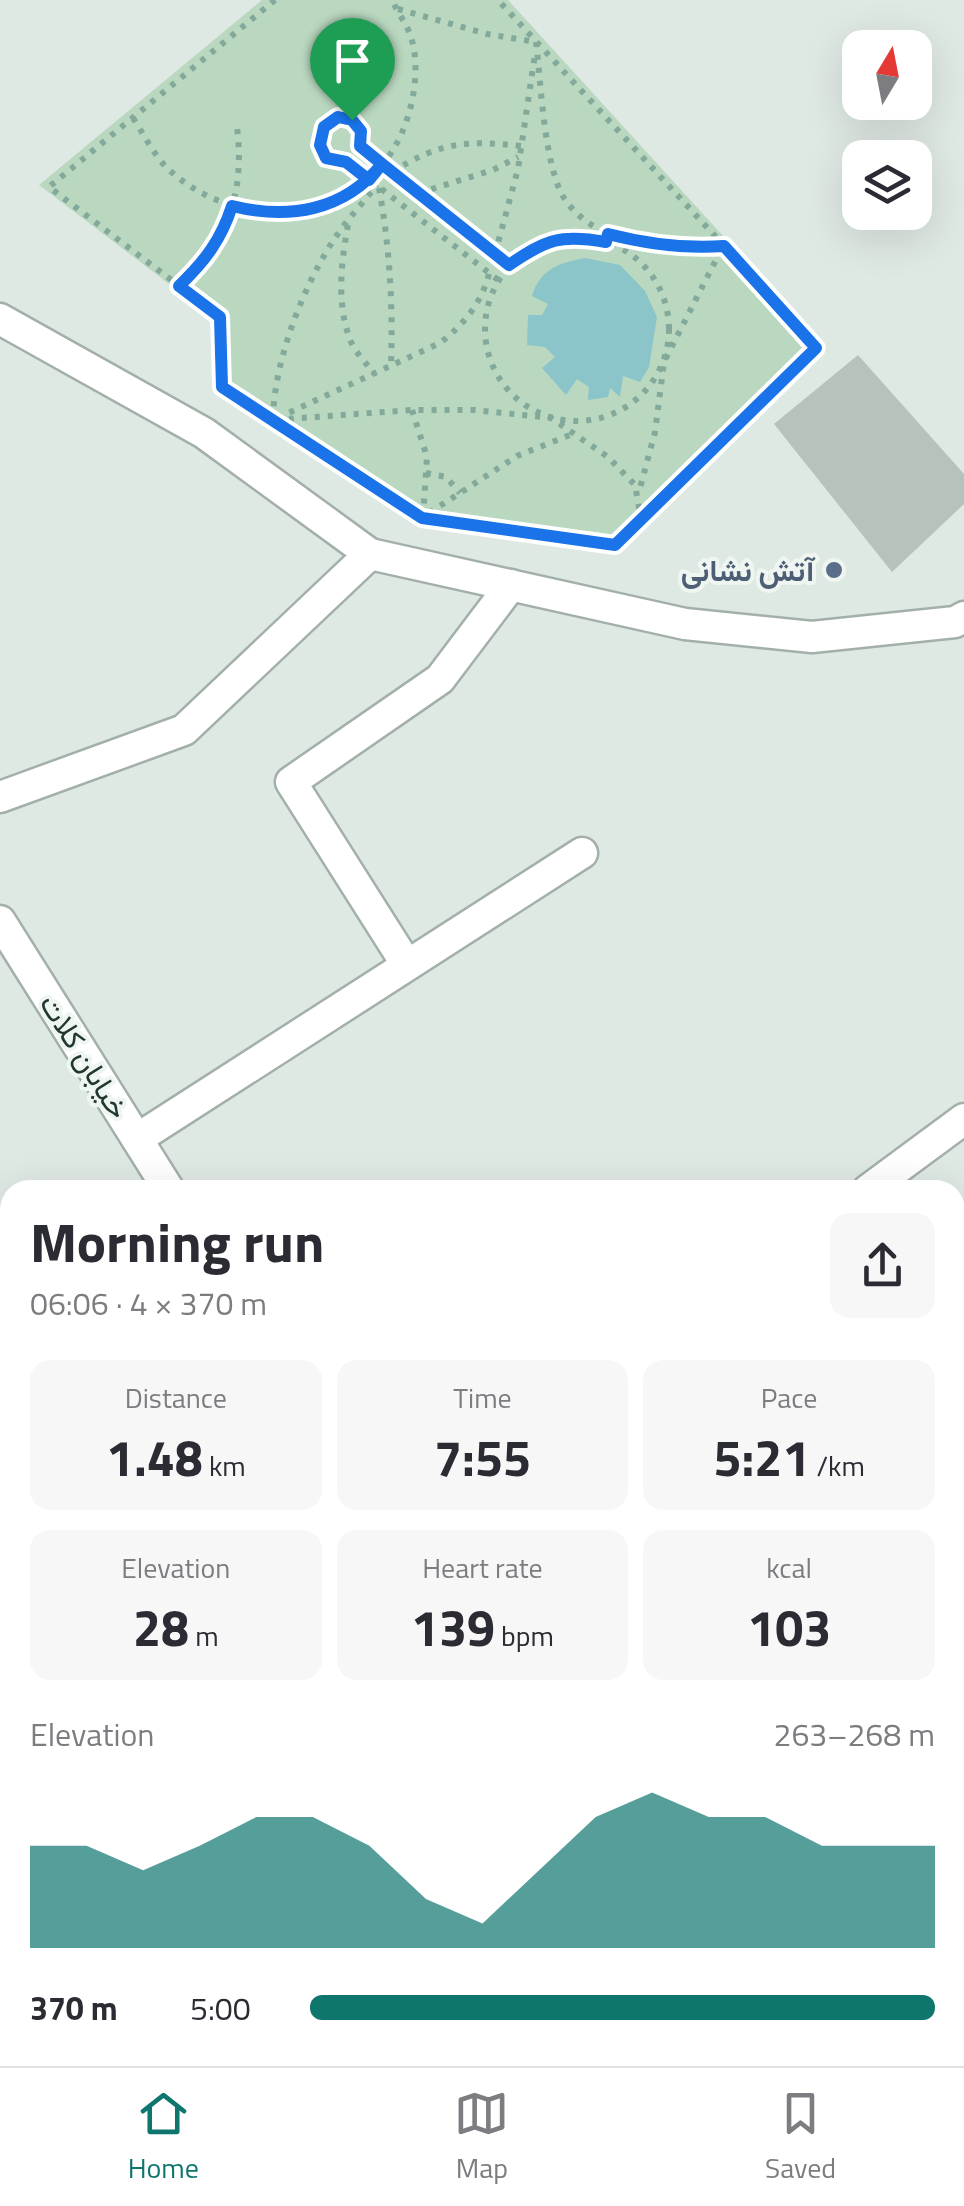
<!DOCTYPE html>
<html lang="en">
<head>
<meta charset="utf-8">
<style>
  :root { --surface:#fff; --page:#f7f7f7; --text:#2b2b33; --muted:#7c7c81; --line:#e1e1e2; --accent:#0f766e }
  body { margin:0; font-family:"Titillium Web",Vazirmatn,sans-serif; background:var(--page); color:var(--text); height:100vh; display:flex; flex-direction:column; font-size:38px; white-space:nowrap }
  * { box-sizing:border-box; margin:0 }
  p { font-size:32px; color:var(--muted) }
  .icon { flex:none; width:55px; height:55px; fill:none; stroke:currentColor; stroke-width:2; stroke-linecap:round; stroke-linejoin:round }
  .map { position:relative; flex:1; overflow:hidden }
  .details { position:absolute; left:0px; top:1180px; width:965px; height:888px; display:flex; flex-direction:column; background:var(--surface); border-radius:30px 30px 0 0; box-shadow:0 10px 40px #0002 }
  .details>* { flex:none }
  .needle { width:65px; rotate:10deg }
  .controls { position:absolute; left:842px; top:30px; display:grid; gap:20px }
  .controls a { display:grid; place-items:center; width:90px; height:90px; border-radius:20px; background:var(--surface); box-shadow:0 10px 40px #0002; font-size:50px }
  .pin { position:absolute; display:grid; place-items:center; width:85px; height:85px; color:#fff; margin:-102px -42px; border-radius:50% 50% 50% 0; rotate:-45deg; box-shadow:0 0 10px #0007 }
  .pin .icon { rotate:45deg }
  .round { display:grid; place-items:center; flex:none; width:105px; height:105px; border-radius:20px; background:var(--page) }
  .headline { display:flex; align-items:center; justify-content:space-between; height:170px; padding:0 30px }
  h1 { font-size:55px; font-weight:700; line-height:75px }
  .stats { display:grid; grid-template-columns:repeat(3,1fr); gap:15px; height:170px; padding:10px 30px }
  .stats div { display:grid; align-content:center; border-radius:20px; background:var(--page); text-align:center }
  .stats b { font-size:50px; font-weight:700 }
  .stats small { font-size:28px; font-weight:400 }
  .stats p { font-size:28px }
  .chart { height:280px; padding:20px 30px }
  .chart p { display:flex; justify-content:space-between }
  .chart svg { width:100%; height:180px; margin-top:10px; fill:var(--accent); opacity:.7 }
  ul { padding:0 30px; list-style:none; font-size:32px }
  li { display:grid; grid-template-columns:160px 120px 1fr; align-items:center; height:75px }
  li i { height:25px; border-radius:12px; background:var(--accent) }
  .tabs { display:flex; justify-content:space-around; align-items:center; height:140px; border-top:2px solid var(--line); background:var(--surface); font-size:28px; color:var(--muted) }
  .tabs a { display:grid; justify-items:center; gap:5px }
  .tabs .selected { color:var(--accent) }
  .map>svg:first-child { display:block }
  .green { fill:#b9d8bf }
  .water { fill:#8bc5c9 }
  .building { fill:#b5c3bc }
  .lines { fill:none; stroke-linecap:round; stroke-linejoin:round }
  .minor-casing { stroke:#a3b0a9; stroke-width:35 }
  .path { stroke:#82a999; stroke-width:6; stroke-dasharray:5 8; stroke-linecap:butt }
  .minor { stroke:#fff; stroke-width:30 }
  .route-casing { stroke:#fff; stroke-width:20 }
  .route { stroke:#1a73e8; stroke-width:12 }
  .service-dot { fill:#5c6f8a; stroke:#eff6f2; stroke-width:4 }
  .labels { text-anchor:middle; dominant-baseline:central; stroke-width:8; stroke-linejoin:round; paint-order:stroke }
  .service-label { font-size:30px; font-weight:bold; fill:#4e5e75; stroke:#eff6f2; text-anchor:end }
  .street-label { font-size:30px; fill:#22372f; stroke:#eff6f2 }
</style>
</head>
<body>
<div class="map">
<svg width="964" height="2066" viewBox="0 0 964 2066">
  <rect width="100%" height="100%" fill="#dfe9e3"/>
  <path class="green" d="M262,0H508L827,350L620,553L423,525L273,420L217,391L215,319L39,185Z"/>
  <path class="water" d="M585,258L620,265L645,291L657,317L649,367L640,382L623,376L620,397L610,388L608,397L588,400L589,387L577,379L566,395L542,368L555,357L545,347L527,345L528,315H542L548,304L532,296C540,269 559,263 585,258Z"/>
  <path class="building" d="M858,355L964,474V504L892,572L774,424Z"/>
  <g class="lines">
    <g class="minor-casing">
      <g id="minor">
        <path d="M0,319L204,433L370,554L685,624L812,637L955,622L964,617"/>
        <path d="M0,797L184,730L370,554"/>
        <path d="M0,921L169,1190"/>
        <path d="M407,965L291,782L440,679L511,585"/>
        <path d="M137,1139L582,853"/>
        <path d="M868,1190L964,1119"/>
        <path d="M0,1588L10,1600"/>
        <path d="M0,1826L10,1819"/>
        <path d="M323,2058L327,2066"/>
        <path d="M717,2058L723,2066"/>
      </g>
    </g>
    <g class="path">
      <path d="M275,0L49,187L220,317L223,387L423,517L615,545L817,347L498,0"/>
      <path d="M398,9L487,34L536,42"/>
      <path d="M536,42C541,81 544,171 566,201C600,248 671,250 723,246L664,362L655,432L639,492"/>
      <path d="M133,118C143,133 154,155 167,168C245,241 376,223 408,116C416,91 419,59 410,34C405,22 397,11 392,0"/>
      <path d="M392,172C440,142 466,140 521,146"/>
      <path d="M379,188C390,249 393,305 391,366"/>
      <path d="M419,193L493,170L518,157"/>
      <path d="M348,225C341,263 336,305 351,342C356,353 367,364 374,374"/>
      <circle cx="577" cy="329" r="92"/>
      <path d="M495,254L518,169L535,54"/>
      <path d="M489,274C481,304 464,324 440,343L273,420L412,410H475L551,418L608,457L635,485L641,519"/>
      <path d="M498,280L346,161L326,157L320,145L324,127L338,117L352,120L361,131L360,146L509,265"/>
      <path d="M179,285C228,240 245,194 237,127"/>
      <path d="M412,410L427,457L423,517L517,456L570,435"/>
      <path d="M273,419C274,362 302,289 333,241C345,222 362,204 377,185"/>
      <path d="M426,473L446,477L460,493"/>
    </g>
    <use href="#minor" class="minor"/>
  </g>
  <g class="lines">
    <g class="route-casing">
      <path id="route" d="M352,120L361,131L360,146L382,164C344,211 289,220 232,206C221,240 205,261 179,286L220,317L222,387L422,518L615,545L816,348L724,246C684,249 647,244 608,234L606,242C561,234 547,239 509,265L382,164L369,180L346,162L326,158L320,145L324,127L338,117L352,120"/>
    </g>
    <use href="#route" class="route"/>
  </g>
  <circle class="service-dot" cx="834" cy="570" r="10"/>
  <g class="labels">
    <g class="service-label">
      <text x="814" y="570">آتش نشانی</text>
    </g>
    <g class="street-label">
      <text transform="translate(85 1056) rotate(58)">خیابان کلات</text>
    </g>
  </g>
</svg>
<div class="controls">
<a><svg class="needle" viewBox="-14 -14 28 28"><path d="M0-13l5 13h-10z" fill="#e53935"/><path d="M0 13l5-13h-10z" fill="#7c7c81"/></svg></a>
<a><svg class="icon" aria-label="layers" viewBox="0 0 24 24"><path d="M12 4l9 5-9 5-9-5zM3 14l9 5 9-5"/></svg></a>
</div>
<div class="pin" style="left:352px;top:120px;background:#1e9e55"><svg class="icon" aria-label="arrive" viewBox="0 0 24 24"><path d="M6 21V4h12l-3 4 3 4H6"/></svg></div>
<section class="details">
<div class="headline"><div><h1>Morning run</h1><p>06:06 · 4 × 370 m</p></div><a class="round"><svg class="icon" aria-label="share" viewBox="0 0 24 24"><path d="M12 15V3M7 8l5-5 5 5M5 13v7h14v-7"/></svg></a></div>
<div class="stats">
<div><p>Distance</p><b>1.48<small> km</small></b></div>
<div><p>Time</p><b>7:55</b></div>
<div><p>Pace</p><b>5:21<small> /km</small></b></div>
</div>
<div class="stats">
<div><p>Elevation</p><b>28<small> m</small></b></div>
<div><p>Heart rate</p><b>139<small> bpm</small></b></div>
<div><p>kcal</p><b>103</b></div>
</div>
<div class="chart"><p><span>Elevation</span>263–268 m</p>
<svg viewBox="0 0 160 44" preserveAspectRatio="none"><path d="M0 44V19L10 19L20 25L30 19L40 12L50 12L60 19L70 32L80 38L90 25L100 12L110 6L120 12L130 12L140 19L150 19L160 19V44z"/></svg>
</div>
<ul>
<li><b>370 m</b>5:00<i style="width:100%"></i></li>
</ul>
</section>
</div>
<nav class="tabs">
<a class="selected"><svg class="icon" aria-label="home" viewBox="0 0 24 24"><path d="M3 11l9-7 9 7M6 9v11h12V9"/></svg>Home</a>
<a><svg class="icon" aria-label="map" viewBox="0 0 24 24"><path d="M3 6l6-2 6 2 6-2v14l-6 2-6-2-6 2zM9 4v14M15 6v14"/></svg>Map</a>
<a><svg class="icon" aria-label="saved" viewBox="0 0 24 24"><path d="M7 4h10v16l-5-4-5 4z"/></svg>Saved</a>
</nav>
</body>
</html>
